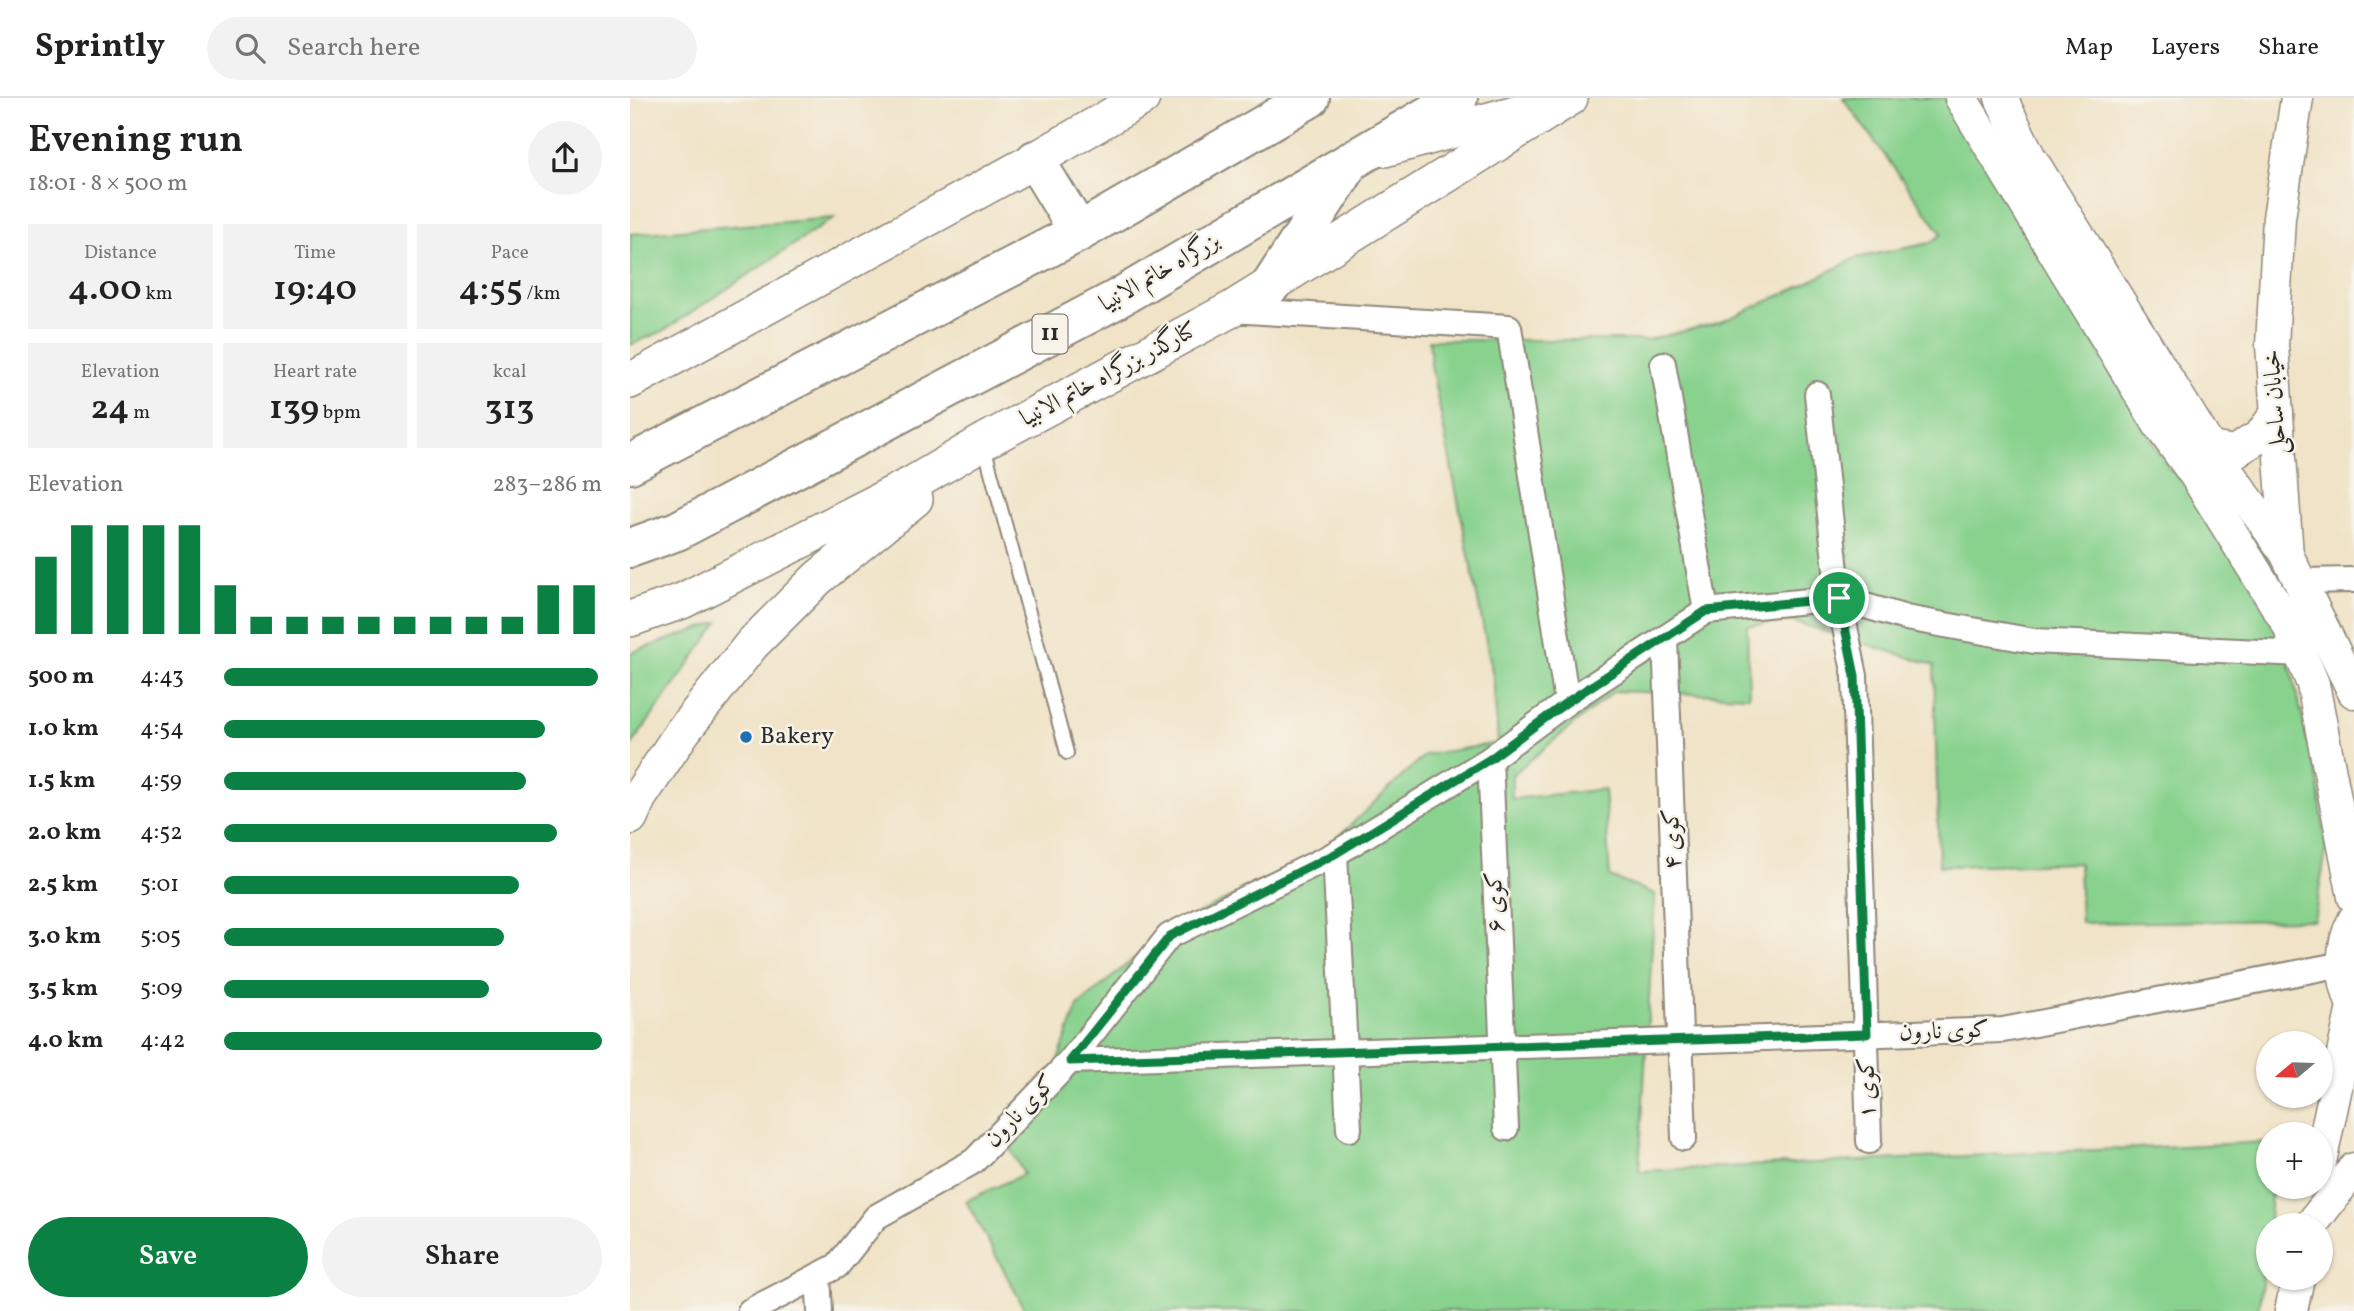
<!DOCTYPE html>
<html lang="en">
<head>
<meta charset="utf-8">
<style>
  :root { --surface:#fff; --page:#f2f2f2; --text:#222; --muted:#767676; --line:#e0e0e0; --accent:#0b8043 }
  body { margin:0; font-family:Vollkorn,Amiri,serif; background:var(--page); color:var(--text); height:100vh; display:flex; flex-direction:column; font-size:26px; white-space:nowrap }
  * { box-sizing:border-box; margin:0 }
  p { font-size:23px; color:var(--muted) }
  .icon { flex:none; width:38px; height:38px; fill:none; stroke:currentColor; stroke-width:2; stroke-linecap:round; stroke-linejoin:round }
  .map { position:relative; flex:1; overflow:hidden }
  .details { display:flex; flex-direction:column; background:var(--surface); width:630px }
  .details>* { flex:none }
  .needle { width:46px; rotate:251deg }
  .controls { position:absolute; left:1626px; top:933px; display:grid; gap:14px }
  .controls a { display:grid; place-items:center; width:77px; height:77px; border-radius:50%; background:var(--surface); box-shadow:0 2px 5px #0004; font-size:35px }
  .pin { position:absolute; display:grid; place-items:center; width:60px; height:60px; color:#fff; margin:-30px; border:4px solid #fff; border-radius:50%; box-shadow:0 2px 7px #0007 }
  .round { display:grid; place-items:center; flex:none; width:74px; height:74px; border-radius:37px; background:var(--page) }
  .headline { display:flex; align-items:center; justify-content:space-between; height:119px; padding:0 28px }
  h1 { font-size:38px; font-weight:600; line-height:52px }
  .stats { display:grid; grid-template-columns:repeat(3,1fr); gap:10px; height:119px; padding:7px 28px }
  .stats div { display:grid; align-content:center; border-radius:0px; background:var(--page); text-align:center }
  .stats b { font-size:35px; font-weight:600 }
  .stats small { font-size:19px; font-weight:400 }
  .stats p { font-size:19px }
  .chart { height:196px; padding:14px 28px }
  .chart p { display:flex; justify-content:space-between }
  .chart svg { width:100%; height:126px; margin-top:7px; stroke:var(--accent); stroke-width:6 }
  .action { display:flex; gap:14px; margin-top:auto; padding:14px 28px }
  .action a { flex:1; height:80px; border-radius:42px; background:var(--accent); color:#fff; font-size:28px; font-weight:600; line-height:80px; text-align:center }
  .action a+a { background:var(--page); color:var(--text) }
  ul { padding:0 28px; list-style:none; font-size:23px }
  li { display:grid; grid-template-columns:112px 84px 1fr; align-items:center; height:52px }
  li i { height:18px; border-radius:9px; background:var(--accent) }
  header { display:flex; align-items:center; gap:42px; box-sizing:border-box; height:98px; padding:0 35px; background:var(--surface); border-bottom:2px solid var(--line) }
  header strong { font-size:33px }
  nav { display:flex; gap:38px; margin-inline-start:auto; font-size:24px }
  .search { width:490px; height:63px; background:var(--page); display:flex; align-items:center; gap:18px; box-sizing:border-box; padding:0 24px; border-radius:38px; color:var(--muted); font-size:26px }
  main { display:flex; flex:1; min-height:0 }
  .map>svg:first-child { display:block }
  .green { fill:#88d28e; stroke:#5a7e5c; stroke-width:2 }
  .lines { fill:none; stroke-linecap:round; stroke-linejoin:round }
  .service-casing { stroke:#8e8779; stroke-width:16 }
  .minor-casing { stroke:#8e8779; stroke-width:28 }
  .tertiary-casing { stroke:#8e8779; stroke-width:35 }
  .secondary-casing { stroke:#8e8779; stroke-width:38 }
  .trunk-casing { stroke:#8e8779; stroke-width:42 }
  .service { stroke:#fff; stroke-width:12 }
  .minor { stroke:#fff; stroke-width:24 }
  .tertiary { stroke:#fff; stroke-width:32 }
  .secondary { stroke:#fff; stroke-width:35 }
  .trunk { stroke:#fff; stroke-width:38 }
  .route-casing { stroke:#fff; stroke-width:14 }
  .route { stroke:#0b8043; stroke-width:9 }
  .poi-dot { fill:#1f6fb2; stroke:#f7f3e8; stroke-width:2.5 }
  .labels { text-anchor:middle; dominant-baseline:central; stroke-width:5; stroke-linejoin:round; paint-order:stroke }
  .shield { fill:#f7f3e8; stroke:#686764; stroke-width:2 }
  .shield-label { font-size:23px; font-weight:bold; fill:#2b2b2b }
  .street-label { font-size:24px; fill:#2b2b2b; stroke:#f7f3e8 }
  .poi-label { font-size:24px; fill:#2b2b2b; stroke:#f7f3e8; text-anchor:start }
</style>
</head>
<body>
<header>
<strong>Sprintly</strong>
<div class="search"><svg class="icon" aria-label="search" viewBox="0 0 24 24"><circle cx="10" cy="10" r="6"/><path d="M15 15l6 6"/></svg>Search here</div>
<nav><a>Map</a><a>Layers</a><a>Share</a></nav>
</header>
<main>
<section class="details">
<div class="headline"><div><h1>Evening run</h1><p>18:01 · 8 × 500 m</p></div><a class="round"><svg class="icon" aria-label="share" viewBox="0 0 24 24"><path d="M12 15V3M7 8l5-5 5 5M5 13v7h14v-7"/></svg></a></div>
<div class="stats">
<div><p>Distance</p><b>4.00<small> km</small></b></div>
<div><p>Time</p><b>19:40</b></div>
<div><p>Pace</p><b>4:55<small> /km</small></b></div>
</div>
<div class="stats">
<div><p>Elevation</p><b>24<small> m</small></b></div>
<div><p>Heart rate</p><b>139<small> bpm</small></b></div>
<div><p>kcal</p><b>313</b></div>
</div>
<div class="chart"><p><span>Elevation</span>283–286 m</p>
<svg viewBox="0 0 160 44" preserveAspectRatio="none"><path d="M5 44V17M15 44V6M25 44V6M35 44V6M45 44V6M55 44V27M65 44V38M75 44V38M85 44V38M95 44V38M105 44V38M115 44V38M125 44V38M135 44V38M145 44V27M155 44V27"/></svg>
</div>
<ul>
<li><b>500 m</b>4:43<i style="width:99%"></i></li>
<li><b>1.0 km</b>4:54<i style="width:85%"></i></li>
<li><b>1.5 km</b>4:59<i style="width:80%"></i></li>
<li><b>2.0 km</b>4:52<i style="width:88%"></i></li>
<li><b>2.5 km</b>5:01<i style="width:78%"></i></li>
<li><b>3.0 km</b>5:05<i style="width:74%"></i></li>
<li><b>3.5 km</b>5:09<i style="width:70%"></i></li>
<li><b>4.0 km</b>4:42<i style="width:100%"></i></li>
</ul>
<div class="action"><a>Save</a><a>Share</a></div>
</section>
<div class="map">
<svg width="1724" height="1213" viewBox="0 0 1724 1213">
  <rect width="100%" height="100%" fill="#f7f3e8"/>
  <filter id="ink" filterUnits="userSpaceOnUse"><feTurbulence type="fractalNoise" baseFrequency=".0143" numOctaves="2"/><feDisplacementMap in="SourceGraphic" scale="14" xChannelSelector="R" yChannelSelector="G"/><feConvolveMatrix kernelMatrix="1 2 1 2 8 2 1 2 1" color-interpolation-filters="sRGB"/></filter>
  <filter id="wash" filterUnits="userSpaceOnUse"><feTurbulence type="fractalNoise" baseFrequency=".00686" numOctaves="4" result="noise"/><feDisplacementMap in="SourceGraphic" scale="28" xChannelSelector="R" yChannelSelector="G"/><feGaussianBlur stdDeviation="1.57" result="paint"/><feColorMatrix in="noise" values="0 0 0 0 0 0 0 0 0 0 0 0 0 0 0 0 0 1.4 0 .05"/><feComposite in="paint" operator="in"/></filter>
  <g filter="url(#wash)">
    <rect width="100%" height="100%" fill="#f0e3c7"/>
    <g class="green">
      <path d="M1213,0H1314L1340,37L1539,371L1611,422L1635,451L1653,503L1658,559L1689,688L1696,753L1684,822L1451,825L1449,765L1309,768L1304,567L1161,523L1117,528L1119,598L984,593L882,677V701L974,691L980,779L1025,796L1009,1073L1638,1044V1088L1642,1089L1634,1171L1628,1213H396L336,1103L394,1076L375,1042L416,995L448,908L540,830L693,753L795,657L868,645L863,578L801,267L799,242H1017L1091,224L1165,191L1226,160L1300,145L1312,136Z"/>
      <path d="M204,120L33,233L0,247V136Z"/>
      <path d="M89,524L0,649V555Z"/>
    </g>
  </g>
  <g filter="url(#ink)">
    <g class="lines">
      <g class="service-casing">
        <path id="service" d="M354,348L437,655"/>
      </g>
      <g class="minor-casing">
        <g id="minor">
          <path d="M600,212L879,229L937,604"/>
          <path d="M1033,266L1076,513"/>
          <path d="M1187,296L1209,500L1225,578L1239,1043"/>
          <path d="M1672,483L1724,482"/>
          <path d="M1035,540L1054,1040"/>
          <path d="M860,661L876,1030"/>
          <path d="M705,756L719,1031"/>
          <path d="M440,963L1373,932L1713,866"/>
          <path d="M188,1178L190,1213"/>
          <path d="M120,1213L207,1168L246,1119L344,1063L440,963L539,838L705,756L860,661L937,604L1076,513L1209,500L1276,520L1404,543L1670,556"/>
        </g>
      </g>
      <g class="tertiary-casing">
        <g id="tertiary">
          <path d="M1331,0L1530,328L1566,378L1658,526L1683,586L1724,799"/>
          <path d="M1371,0L1399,58L1580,350L1657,456"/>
          <path d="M1667,0L1649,120L1642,247L1657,457L1724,594"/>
          <path d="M1580,350L1604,354L1630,338L1647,315"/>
          <path d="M1724,822C1709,851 1711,880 1724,910"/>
          <path d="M1690,1064L1723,909"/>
          <path d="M1681,1127L1724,1071"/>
          <path d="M1661,1213L1668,1180"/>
        </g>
      </g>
      <g class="secondary-casing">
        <g id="secondary">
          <path d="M755,51L903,10"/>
          <path d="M0,283L405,62L512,0"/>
          <path d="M0,521L52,503L282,386L353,344L600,212L940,0"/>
          <path d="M0,719L9,699L53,633L122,546L188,480L285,401"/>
        </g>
      </g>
      <g class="trunk-casing">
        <g id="trunk">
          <path d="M405,62L449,134"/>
          <path d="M641,187L716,71"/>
          <path d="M0,366L449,134L680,0"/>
          <path d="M0,450L47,433L485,202L828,0"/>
        </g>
      </g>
      <use href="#service" class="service"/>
      <use href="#minor" class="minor"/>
      <use href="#tertiary" class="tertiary"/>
      <use href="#secondary" class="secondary"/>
      <use href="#trunk" class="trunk"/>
    </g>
  </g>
  <g class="lines" filter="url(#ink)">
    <g class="route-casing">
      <path id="route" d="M1209,500L1225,578L1237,936L440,963L540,838L705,756L860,661L937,604L1076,513Z"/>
    </g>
    <use href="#route" class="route"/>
  </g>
  <circle class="poi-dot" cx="116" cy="639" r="7"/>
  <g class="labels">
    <rect class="shield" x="402.5" y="216.5" width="35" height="39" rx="5"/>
    <g class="shield-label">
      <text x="420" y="236">11</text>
    </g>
    <g class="street-label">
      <text transform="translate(530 175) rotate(-30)">بزرگراه خاتم الانبیا</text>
      <text transform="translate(479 277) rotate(-28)">کنارگذر بزرگراه خاتم الانبیا</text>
      <text transform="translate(1646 304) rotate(-94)">خیابان ساحلی</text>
      <text transform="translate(1043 741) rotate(-92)">کوی ۴</text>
      <text transform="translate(866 804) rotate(-92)">کوی ۶</text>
      <text transform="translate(1314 934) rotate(-2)">کوی نارون</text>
      <text transform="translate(1238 990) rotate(-91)">کوی ۱</text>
      <text transform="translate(391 1014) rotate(-46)">کوی نارون</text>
    </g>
    <g class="poi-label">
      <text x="130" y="639">Bakery</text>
    </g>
  </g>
</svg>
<div class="controls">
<a><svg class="needle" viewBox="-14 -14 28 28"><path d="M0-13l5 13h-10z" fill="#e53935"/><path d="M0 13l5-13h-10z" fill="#767676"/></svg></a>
<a>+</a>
<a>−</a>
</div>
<div class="pin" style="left:1209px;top:500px;background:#1e9e55"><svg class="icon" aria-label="arrive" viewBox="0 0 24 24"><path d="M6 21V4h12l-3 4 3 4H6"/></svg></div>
</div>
</main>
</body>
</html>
